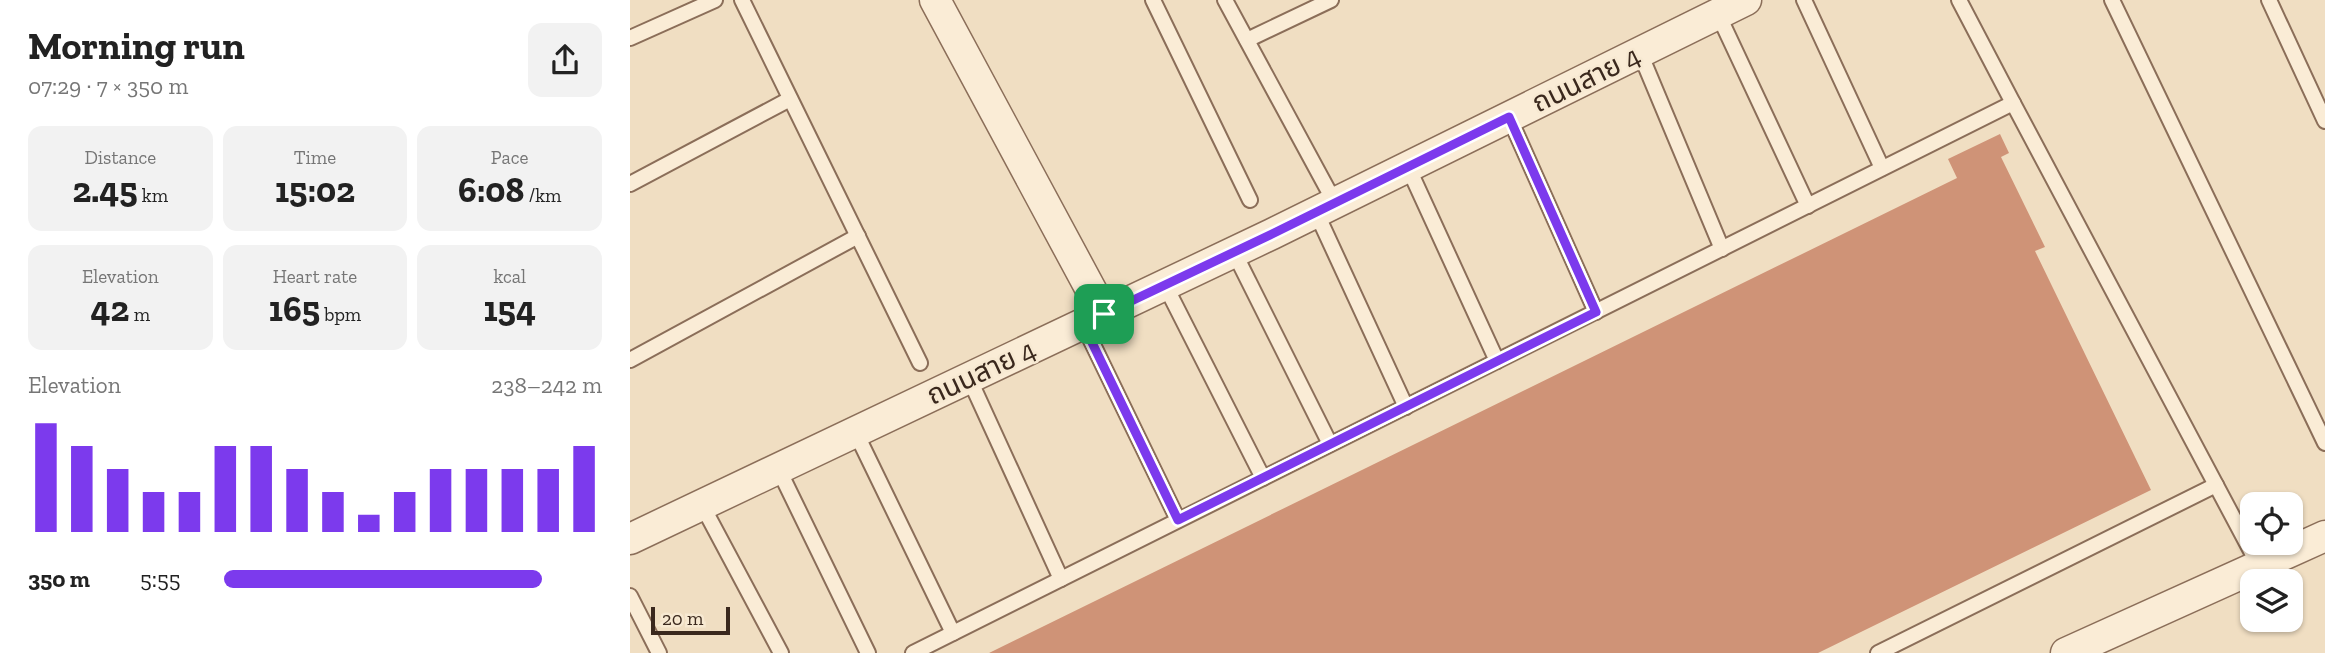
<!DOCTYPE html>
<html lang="en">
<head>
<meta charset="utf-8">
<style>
  :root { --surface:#fff; --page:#f2f2f2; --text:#222; --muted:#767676; --accent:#7c3aed }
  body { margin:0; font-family:"Zilla Slab","Noto Sans Thai",serif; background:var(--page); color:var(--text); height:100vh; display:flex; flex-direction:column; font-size:26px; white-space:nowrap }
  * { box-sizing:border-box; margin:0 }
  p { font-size:23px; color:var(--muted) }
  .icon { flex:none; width:38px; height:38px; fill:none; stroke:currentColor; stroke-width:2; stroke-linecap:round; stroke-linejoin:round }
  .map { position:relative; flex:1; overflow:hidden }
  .details { display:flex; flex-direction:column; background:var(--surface); width:630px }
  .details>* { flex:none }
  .fabs { position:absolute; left:1610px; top:492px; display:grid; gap:14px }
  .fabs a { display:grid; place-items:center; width:63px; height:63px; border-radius:14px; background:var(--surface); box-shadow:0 2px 5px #0004; font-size:35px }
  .scale { position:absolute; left:21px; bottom:18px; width:79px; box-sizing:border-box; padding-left:7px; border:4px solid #3a281d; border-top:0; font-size:19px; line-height:24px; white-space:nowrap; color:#3a281d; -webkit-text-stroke:5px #f7e9d2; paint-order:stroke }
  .pin { position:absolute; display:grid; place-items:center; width:60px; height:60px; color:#fff; margin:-30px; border-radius:14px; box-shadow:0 4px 10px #0006 }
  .round { display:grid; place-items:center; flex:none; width:74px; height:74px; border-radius:14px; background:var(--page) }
  .headline { display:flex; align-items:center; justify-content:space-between; height:119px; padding:0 28px }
  h1 { font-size:38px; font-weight:700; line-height:52px }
  .metrics { display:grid; grid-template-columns:repeat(3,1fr); gap:10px; height:119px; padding:7px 28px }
  .metrics div { display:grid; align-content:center; border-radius:14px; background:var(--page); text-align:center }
  .metrics b { font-size:35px; font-weight:700 }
  .metrics small { font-size:19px; font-weight:400 }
  .metrics p { font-size:19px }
  .chart { height:196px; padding:14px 28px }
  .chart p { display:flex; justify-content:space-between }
  .chart svg { width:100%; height:126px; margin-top:7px; stroke:var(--accent); stroke-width:6 }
  ul { padding:0 28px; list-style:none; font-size:23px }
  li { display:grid; grid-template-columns:112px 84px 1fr; align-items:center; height:52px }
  li i { height:18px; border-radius:9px; background:var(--accent) }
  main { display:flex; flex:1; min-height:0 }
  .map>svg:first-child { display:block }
  .building { fill:#cf9377 }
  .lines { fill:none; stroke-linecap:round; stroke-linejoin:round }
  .lane-casing { stroke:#8b6e59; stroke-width:18 }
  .street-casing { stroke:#8b6e59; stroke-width:33 }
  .lane { stroke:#faecd6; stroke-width:14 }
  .street { stroke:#faecd6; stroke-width:30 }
  .route-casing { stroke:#fff; stroke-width:14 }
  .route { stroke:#7c3aed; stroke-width:9 }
  .labels { text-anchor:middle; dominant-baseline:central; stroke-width:5; stroke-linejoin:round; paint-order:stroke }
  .street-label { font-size:28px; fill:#3a281d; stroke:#f7e9d2 }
</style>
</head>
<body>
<main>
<section class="details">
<div class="headline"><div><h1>Morning run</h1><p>07:29 · 7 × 350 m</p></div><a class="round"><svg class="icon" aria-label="share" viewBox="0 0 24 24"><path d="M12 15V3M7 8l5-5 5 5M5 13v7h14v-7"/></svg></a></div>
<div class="metrics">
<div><p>Distance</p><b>2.45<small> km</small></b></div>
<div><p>Time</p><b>15:02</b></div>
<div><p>Pace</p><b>6:08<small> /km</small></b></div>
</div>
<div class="metrics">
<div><p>Elevation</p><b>42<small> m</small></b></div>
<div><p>Heart rate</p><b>165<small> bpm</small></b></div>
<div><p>kcal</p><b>154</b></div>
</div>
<div class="chart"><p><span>Elevation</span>238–242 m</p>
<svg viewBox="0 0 160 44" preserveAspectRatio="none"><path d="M5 44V6M15 44V14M25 44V22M35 44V30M45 44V30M55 44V14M65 44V14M75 44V22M85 44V30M95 44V38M105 44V30M115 44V22M125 44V22M135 44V22M145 44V22M155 44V14"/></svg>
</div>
<ul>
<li><b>350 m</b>5:55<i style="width:84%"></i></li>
</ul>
</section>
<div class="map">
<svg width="1695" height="653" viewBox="0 0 1695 653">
  <rect width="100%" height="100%" fill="#f0dec2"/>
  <path class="building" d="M1370,134L1379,153L1371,157L1415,247L1405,251L1521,490L1188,653H359L1327,178L1318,159Z"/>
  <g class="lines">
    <g class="lane-casing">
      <g id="lane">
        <path d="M112,0L290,363"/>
        <path d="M523,0L620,200"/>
        <path d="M595,0L705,203"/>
        <path d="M1174,0L1252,168"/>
        <path d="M1482,0L1695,443"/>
        <path d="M1639,0L1695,121"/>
        <path d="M1088,14L1178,206"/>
        <path d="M0,38L85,0"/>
        <path d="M617,40L701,0"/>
        <path d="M1010,53L1092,249"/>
        <path d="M1383,103L1629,566"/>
        <path d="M879,117L966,312"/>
        <path d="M778,167L867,361"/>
        <path d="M0,184L160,99"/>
        <path d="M686,212L776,407"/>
        <path d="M604,252L700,444"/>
        <path d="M535,285L633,478"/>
        <path d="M453,324L548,520"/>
        <path d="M0,360L228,236"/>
        <path d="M339,378L431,579"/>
        <path d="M225,431L323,633"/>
        <path d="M148,468L238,653"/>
        <path d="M72,505L151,653"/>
        <path d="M0,596L29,653"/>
        <path d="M283,653L1383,103L1329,0"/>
        <path d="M1248,653L1586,485"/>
      </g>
    </g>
    <g class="street-casing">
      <g id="street">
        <path d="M305,0L474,314"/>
        <path d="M0,539L642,234L1116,0"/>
        <path d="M1436,653L1695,536"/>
      </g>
    </g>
    <use href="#lane" class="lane"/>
    <use href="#street" class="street"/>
  </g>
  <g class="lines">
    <g class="route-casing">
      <path id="route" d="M879,117L966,312L548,520L453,324L642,234Z"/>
    </g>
    <use href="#route" class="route"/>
  </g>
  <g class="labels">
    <g class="street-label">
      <text transform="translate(956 79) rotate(-26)">ถนนสาย 4</text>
      <text transform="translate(351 372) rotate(-25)">ถนนสาย 4</text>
    </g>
  </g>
</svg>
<div class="fabs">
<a><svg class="icon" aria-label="locate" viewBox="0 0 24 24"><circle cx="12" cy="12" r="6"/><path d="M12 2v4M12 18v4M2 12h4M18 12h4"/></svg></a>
<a><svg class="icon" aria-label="layers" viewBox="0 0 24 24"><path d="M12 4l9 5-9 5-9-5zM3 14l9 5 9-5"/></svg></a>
</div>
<div class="scale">20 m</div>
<div class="pin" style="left:474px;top:314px;background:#1e9e55"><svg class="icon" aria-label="arrive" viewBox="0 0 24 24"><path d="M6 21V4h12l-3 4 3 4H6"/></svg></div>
</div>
</main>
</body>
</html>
